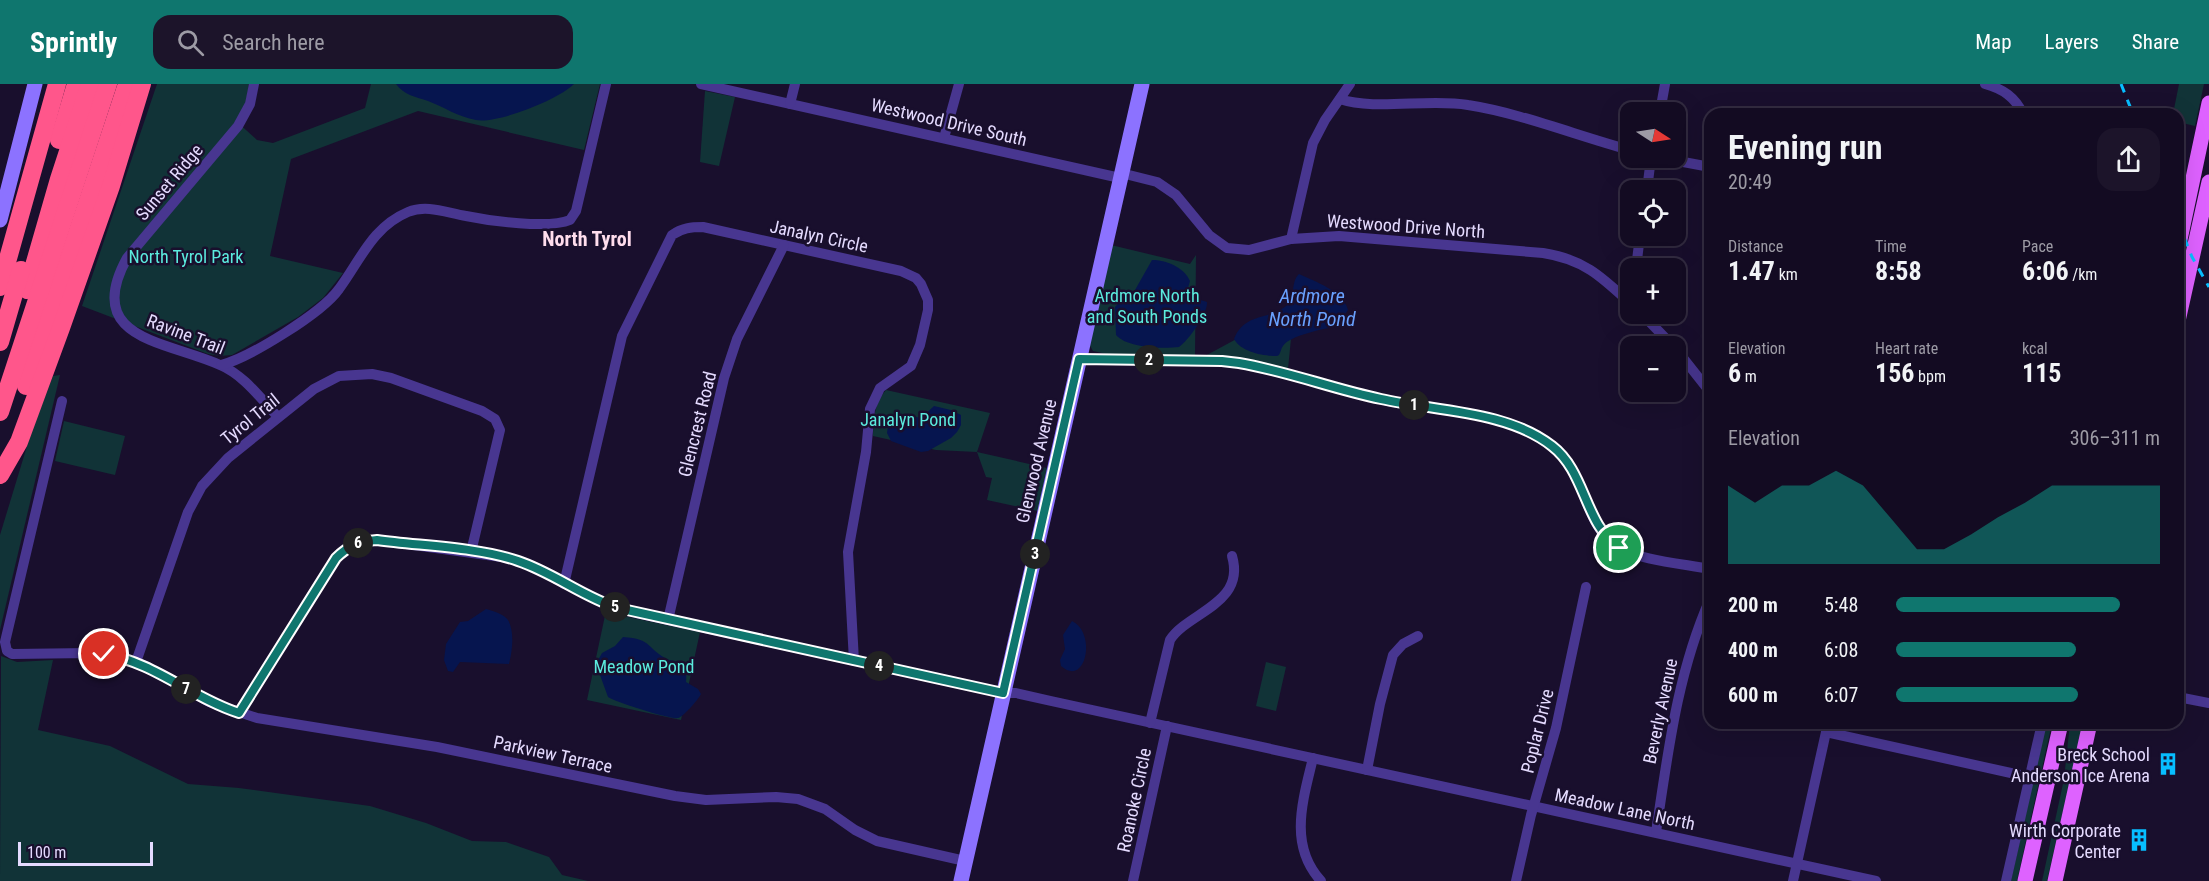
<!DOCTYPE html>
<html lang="en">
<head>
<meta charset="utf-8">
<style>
  :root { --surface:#130b22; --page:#1c142a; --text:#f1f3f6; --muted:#9d9ba5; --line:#322b40; --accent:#0f766e }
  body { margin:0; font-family:"Roboto Condensed",sans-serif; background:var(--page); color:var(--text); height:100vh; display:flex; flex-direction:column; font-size:22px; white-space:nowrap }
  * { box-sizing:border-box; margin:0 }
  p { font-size:20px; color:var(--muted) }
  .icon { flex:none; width:33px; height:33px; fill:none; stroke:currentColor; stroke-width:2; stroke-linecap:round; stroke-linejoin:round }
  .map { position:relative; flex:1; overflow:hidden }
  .panel { position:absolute; left:1704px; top:24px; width:480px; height:621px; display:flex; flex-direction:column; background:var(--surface); border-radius:18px; box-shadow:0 6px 24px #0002,0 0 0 2px var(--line) }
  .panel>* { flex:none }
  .needle { width:39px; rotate:102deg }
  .tools { position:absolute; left:1620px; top:18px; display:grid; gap:12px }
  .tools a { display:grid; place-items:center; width:66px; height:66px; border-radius:12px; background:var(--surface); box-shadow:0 6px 24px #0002,0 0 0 2px var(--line); font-size:30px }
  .scale { position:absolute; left:18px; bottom:15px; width:135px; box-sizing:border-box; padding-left:6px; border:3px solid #e5dbff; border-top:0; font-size:16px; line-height:21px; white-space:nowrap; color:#e5dbff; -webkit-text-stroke:4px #190f2d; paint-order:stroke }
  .pin { position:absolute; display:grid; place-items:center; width:51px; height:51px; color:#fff; margin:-26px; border:3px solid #fff; border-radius:50%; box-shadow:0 2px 6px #0007 }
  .km { position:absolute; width:30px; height:30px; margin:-15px; border-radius:50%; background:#222; color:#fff; font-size:16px; line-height:30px; text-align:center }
  .round { display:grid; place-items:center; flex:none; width:63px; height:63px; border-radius:18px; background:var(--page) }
  .overview { display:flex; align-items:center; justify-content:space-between; height:102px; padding:0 24px }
  h1 { font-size:33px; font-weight:700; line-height:45px }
  .stats { display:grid; grid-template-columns:repeat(3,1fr); gap:9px; height:102px; padding:6px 24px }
  .stats div { display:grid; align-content:center }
  .stats b { font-size:26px; font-weight:700 }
  .stats small { font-size:16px; font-weight:400 }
  .stats p { font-size:16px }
  .chart { height:168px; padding:12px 24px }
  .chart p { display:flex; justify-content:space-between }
  .chart svg { width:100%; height:108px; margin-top:6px; fill:var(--accent); opacity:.7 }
  ul { padding:0 24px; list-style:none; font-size:20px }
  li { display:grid; grid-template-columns:96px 72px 1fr; align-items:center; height:45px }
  li i { height:15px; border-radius:8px; background:var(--accent) }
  header { display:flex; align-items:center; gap:36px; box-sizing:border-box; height:84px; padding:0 30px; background:var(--accent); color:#fff }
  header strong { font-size:28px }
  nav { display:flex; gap:33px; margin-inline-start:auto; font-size:21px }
  .search { width:420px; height:54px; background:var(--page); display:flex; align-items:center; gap:15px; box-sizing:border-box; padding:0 21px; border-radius:18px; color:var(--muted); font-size:22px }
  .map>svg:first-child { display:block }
  .green { fill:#113337 }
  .water { fill:#06154f }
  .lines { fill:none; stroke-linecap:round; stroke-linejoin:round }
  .street { stroke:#483690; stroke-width:10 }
  .secondary { stroke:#8c72ff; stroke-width:15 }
  .primary { stroke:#de62ff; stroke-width:15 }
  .highway { stroke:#ff568b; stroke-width:18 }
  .rail { stroke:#07beff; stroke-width:3; stroke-dasharray:9 8; stroke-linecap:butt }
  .route-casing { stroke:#fff; stroke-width:12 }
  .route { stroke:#0f766e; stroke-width:8 }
  .labels { text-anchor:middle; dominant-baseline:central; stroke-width:5; stroke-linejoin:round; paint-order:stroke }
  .street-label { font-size:18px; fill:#e5dbff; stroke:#190f2d }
  .park-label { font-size:18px; fill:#5bebde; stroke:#190f2d }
  .poi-label { font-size:18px; fill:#e5dbff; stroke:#190f2d; text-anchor:end }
  .neighbourhood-label { font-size:20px; font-weight:bold; fill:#ffdded; stroke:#190f2d }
  .water-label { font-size:20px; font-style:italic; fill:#69a1ff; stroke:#190f2d }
</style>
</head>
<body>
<header>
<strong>Sprintly</strong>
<div class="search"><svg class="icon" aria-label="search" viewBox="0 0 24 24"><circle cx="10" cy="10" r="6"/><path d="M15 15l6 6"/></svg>Search here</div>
<nav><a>Map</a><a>Layers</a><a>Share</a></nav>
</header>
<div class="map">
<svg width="2209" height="797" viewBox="0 0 2209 797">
  <rect width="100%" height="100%" fill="#190f2d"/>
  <g class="green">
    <path d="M157,0H249L246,18L236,37L257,56L273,59L365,24L371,0H600L584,66L418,27L291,75L270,172L343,189L323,214L298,233L232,271L220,272L208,270L82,222Z"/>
    <path d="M2179,0H2204L2195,42L2178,38V30H2173Z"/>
    <path d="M705,7L735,13L719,82L700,78Z"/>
    <path d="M1111,161L1190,180L1196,171L1195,272L1107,270L1093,267L1089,260Z"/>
    <path d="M1294,224L1288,285L1205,272Z"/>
    <path d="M60,291L0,546V451L31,349L53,292Z"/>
    <path d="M886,306L990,329L977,368L1047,384L1038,427L987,416L992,394L986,393L977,368L936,366L873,352C874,335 874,319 886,306Z"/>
    <path d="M64,337L125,352L115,391L55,377Z"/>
    <path d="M606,527L623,532L700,548L681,636L587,616Z"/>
    <path d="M1,572L17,578L53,576L38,646L110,662L188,700L239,704L370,722L426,739L472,757L506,758L549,773L562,791L588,797H0Z"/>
    <path d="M1266,578L1286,583L1276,627L1256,622Z"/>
    <path d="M2046,639H2052L2017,797H2011Z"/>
    <path d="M2070,639H2083L2047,797H2042L2064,695Z"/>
  </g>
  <g class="water">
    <path d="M396,0H574C558,16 497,40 476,36C458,33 444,23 428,17C416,13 404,11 396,0Z"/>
    <path d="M1152,176C1166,176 1184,183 1190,197L1186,211C1192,219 1199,214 1207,218C1208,229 1189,256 1179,263C1163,265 1127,264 1116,251L1115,223L1122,215L1135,206Z"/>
    <path d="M1299,190C1316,198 1343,207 1348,226L1336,243C1325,244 1289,252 1283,262C1281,264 1281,268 1279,271L1277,272C1263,272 1241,268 1234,255C1245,227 1272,237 1288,220C1295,212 1291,197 1299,190Z"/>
    <path d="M934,322L951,326L961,331V341L957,348L951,354L928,367L921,368L891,357L887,349L889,335L901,330L921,334Z"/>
    <path d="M486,525C493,527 504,530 508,536C515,548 512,568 509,580L460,578L453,588L448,587L444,576L446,560L460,538L468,537Z"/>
    <path d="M1072,537C1097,549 1086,604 1061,582L1060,576L1065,565L1063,551Z"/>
    <path d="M623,553C653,555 646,564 667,575C673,578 680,577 687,579L686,598L698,605L701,610C698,616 683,633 678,634C672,636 615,618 608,613L596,580L602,569L615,562Z"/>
  </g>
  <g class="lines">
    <g class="street">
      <path d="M254,0L250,20L238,42L127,174C82,256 167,257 220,281C244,291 261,315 278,333"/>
      <path d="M701,0L1120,94"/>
      <path d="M1985,0C2003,5 2015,13 2023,30"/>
      <path d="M1340,15C1375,27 1429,14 1468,21C1520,29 1578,52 1630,66"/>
      <path d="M790,20L795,0"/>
      <path d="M1660,28L1665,0"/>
      <path d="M944,54L959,0"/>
      <path d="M1662,74L1710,83"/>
      <path d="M1121,89L1157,98L1176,111L1209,151L1227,164L1249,166L1291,155L1339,152L1543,169C1583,175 1601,192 1630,219"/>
      <path d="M1647,106L1651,74"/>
      <path d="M1291,155L1313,59L1325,36L1350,0"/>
      <path d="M1636,184L1640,152"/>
      <path d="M1642,230L1673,262"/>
      <path d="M1676,265L1710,308"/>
      <path d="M1079,275L1222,277L1239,279C1287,288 1333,305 1380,315C1433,327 1496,326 1544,356C1588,384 1581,439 1617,463C1638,476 1685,480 1710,485"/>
      <path d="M221,281C249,274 322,229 339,205C360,177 372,143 408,128C427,120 447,129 466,132C490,137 549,145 570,136L576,127L606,0"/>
      <path d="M62,317L5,558L7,567L12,570L90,569L118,572L146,582L209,618L257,634L437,663L675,712L706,716L776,713L798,715L825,725L855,746L877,757L965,777"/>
      <path d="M564,500L622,252L672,151C682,144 691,143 703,143L901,187L916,194L921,200L928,216V226L920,261L911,282L880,304L870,325L866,368L848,468L854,577"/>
      <path d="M668,536L724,294L737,255L784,161"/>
      <path d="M136,578L188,428L202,402L228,374L314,305L339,292L372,290L391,294L482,327L495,335L500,346L471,468"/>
      <path d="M2178,613L2209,619"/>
      <path d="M239,629L336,474C348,462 360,457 377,456L509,474L530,481L603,519L637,529L1003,609H1016L1051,617L1876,797"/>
      <path d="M1150,639L1170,556C1188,528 1246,520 1232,472"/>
      <path d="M1826,648L2029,693"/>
      <path d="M1313,674C1303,716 1288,761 1321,797"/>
      <path d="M1367,686L1380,620L1393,571L1403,560L1418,552"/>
      <path d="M1656,748C1668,669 1677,590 1710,515"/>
      <path d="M1133,797L1167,642"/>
      <path d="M1516,797L1531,731L1556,644L1586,503"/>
      <path d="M1793,797L1828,639"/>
      <path d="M2006,797L2042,639"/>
    </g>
    <g class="secondary">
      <path d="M0,136L35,0"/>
      <path d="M961,797L1142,0"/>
    </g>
    <g class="primary">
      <path d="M2178,165L2209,19"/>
      <path d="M2178,237L2209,98"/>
      <path d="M2025,797L2061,639"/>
      <path d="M2055,797L2090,639"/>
    </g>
    <g class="highway">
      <path d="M59,56L76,0"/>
      <path d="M0,203L57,0"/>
      <path d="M27,206L59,95L90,0"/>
      <path d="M0,258L21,186"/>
      <path d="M26,302L127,0"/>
      <path d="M0,328L108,0"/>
      <path d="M0,391L19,358L61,244L111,102L142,0"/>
    </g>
    <g class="rail">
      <path d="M2121,0L2133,30"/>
      <path d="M2178,138L2192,173L2209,203"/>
    </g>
  </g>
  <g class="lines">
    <g class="route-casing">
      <path id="route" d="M104,570C154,578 192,614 239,629L336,474C348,462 360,457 377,456C420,462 478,463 518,477C554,489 583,513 618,524L1003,609L1079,275L1222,277L1239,279C1287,287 1333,305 1381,315C1435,327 1508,327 1552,362C1586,388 1584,439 1619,464"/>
    </g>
    <use href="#route" class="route"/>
  </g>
  <defs>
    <g id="building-bare" transform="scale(1.8)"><path d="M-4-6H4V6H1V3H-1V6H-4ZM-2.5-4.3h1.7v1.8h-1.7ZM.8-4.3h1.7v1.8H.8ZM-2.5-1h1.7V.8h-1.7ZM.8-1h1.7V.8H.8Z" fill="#07beff" stroke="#190f2d" stroke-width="2.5" paint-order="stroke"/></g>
  </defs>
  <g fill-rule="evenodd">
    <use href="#building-bare" x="2168" y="680"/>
    <use href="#building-bare" x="2139" y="756"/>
  </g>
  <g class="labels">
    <g class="street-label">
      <text transform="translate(949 38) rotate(13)">Westwood Drive South</text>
      <text transform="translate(169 98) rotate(-50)">Sunset Ridge</text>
      <text transform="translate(1406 142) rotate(4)">Westwood Drive North</text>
      <text transform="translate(819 152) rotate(12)">Janalyn Circle</text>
      <text transform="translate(186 250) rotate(21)">Ravine Trail</text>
      <text transform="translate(250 335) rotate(-39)">Tyrol Trail</text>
      <text transform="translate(697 340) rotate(-76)">Glencrest Road</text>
      <text transform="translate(1036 377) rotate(-77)">Glenwood Avenue</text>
      <text transform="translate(1660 627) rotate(-78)">Beverly Avenue</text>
      <text transform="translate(1537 647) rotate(-76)">Poplar Drive</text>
      <text transform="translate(553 670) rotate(12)">Parkview Terrace</text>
      <text transform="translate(1134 716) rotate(-78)">Roanoke Circle</text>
      <text transform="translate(1625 725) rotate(12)">Meadow Lane North</text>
    </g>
    <g class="park-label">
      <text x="186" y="172">North Tyrol Park</text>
      <text x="1147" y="211">Ardmore North<tspan x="1147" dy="21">and South Ponds</tspan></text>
      <text x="908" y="335">Janalyn Pond</text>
      <text x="644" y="582">Meadow Pond</text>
    </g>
    <g class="poi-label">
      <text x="2150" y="670">Breck School<tspan x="2150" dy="21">Anderson Ice Arena</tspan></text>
      <text x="2121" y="746">Wirth Corporate<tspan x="2121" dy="21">Center</tspan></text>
    </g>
    <g class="neighbourhood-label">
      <text x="587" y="155">North Tyrol</text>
    </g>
    <g class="water-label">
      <text x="1312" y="212">Ardmore<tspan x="1312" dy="23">North Pond</tspan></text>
    </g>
  </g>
</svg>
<div class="tools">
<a><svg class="needle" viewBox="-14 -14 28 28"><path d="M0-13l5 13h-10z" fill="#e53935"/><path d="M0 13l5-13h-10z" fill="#9d9ba5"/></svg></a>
<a><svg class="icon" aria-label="locate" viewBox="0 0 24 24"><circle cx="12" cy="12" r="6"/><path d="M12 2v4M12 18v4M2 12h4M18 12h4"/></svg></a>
<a>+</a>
<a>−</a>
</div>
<div class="scale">100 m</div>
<div class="pin" style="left:1619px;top:464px;background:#1e9e55"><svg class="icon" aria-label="arrive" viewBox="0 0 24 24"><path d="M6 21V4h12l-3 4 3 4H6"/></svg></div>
<div class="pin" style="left:104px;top:570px;background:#d93025"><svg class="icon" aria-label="check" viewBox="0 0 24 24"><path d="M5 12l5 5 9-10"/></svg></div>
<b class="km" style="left:1414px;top:321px">1</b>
<b class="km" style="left:1149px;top:276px">2</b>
<b class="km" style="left:1035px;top:470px">3</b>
<b class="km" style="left:879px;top:582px">4</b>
<b class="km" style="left:615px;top:523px">5</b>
<b class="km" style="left:358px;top:459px">6</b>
<b class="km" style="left:186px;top:605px">7</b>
<section class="panel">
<div class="overview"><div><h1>Evening run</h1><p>20:49</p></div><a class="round"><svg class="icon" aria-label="share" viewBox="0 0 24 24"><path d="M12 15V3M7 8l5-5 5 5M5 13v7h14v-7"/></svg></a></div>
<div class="stats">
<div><p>Distance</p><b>1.47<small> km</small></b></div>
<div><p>Time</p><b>8:58</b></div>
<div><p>Pace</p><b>6:06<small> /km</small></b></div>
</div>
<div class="stats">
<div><p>Elevation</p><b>6<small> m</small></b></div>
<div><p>Heart rate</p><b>156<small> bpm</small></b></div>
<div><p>kcal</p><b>115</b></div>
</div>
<div class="chart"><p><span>Elevation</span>306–311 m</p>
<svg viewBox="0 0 160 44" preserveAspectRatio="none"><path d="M0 44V12L10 19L20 12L30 12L40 6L50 12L60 25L70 38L80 38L90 32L100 25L110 19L120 12L130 12L140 12L150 12L160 12V44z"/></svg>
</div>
<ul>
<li><b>200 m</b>5:48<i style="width:85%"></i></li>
<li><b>400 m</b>6:08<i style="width:68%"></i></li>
<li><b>600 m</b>6:07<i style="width:69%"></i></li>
</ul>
</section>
</div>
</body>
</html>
